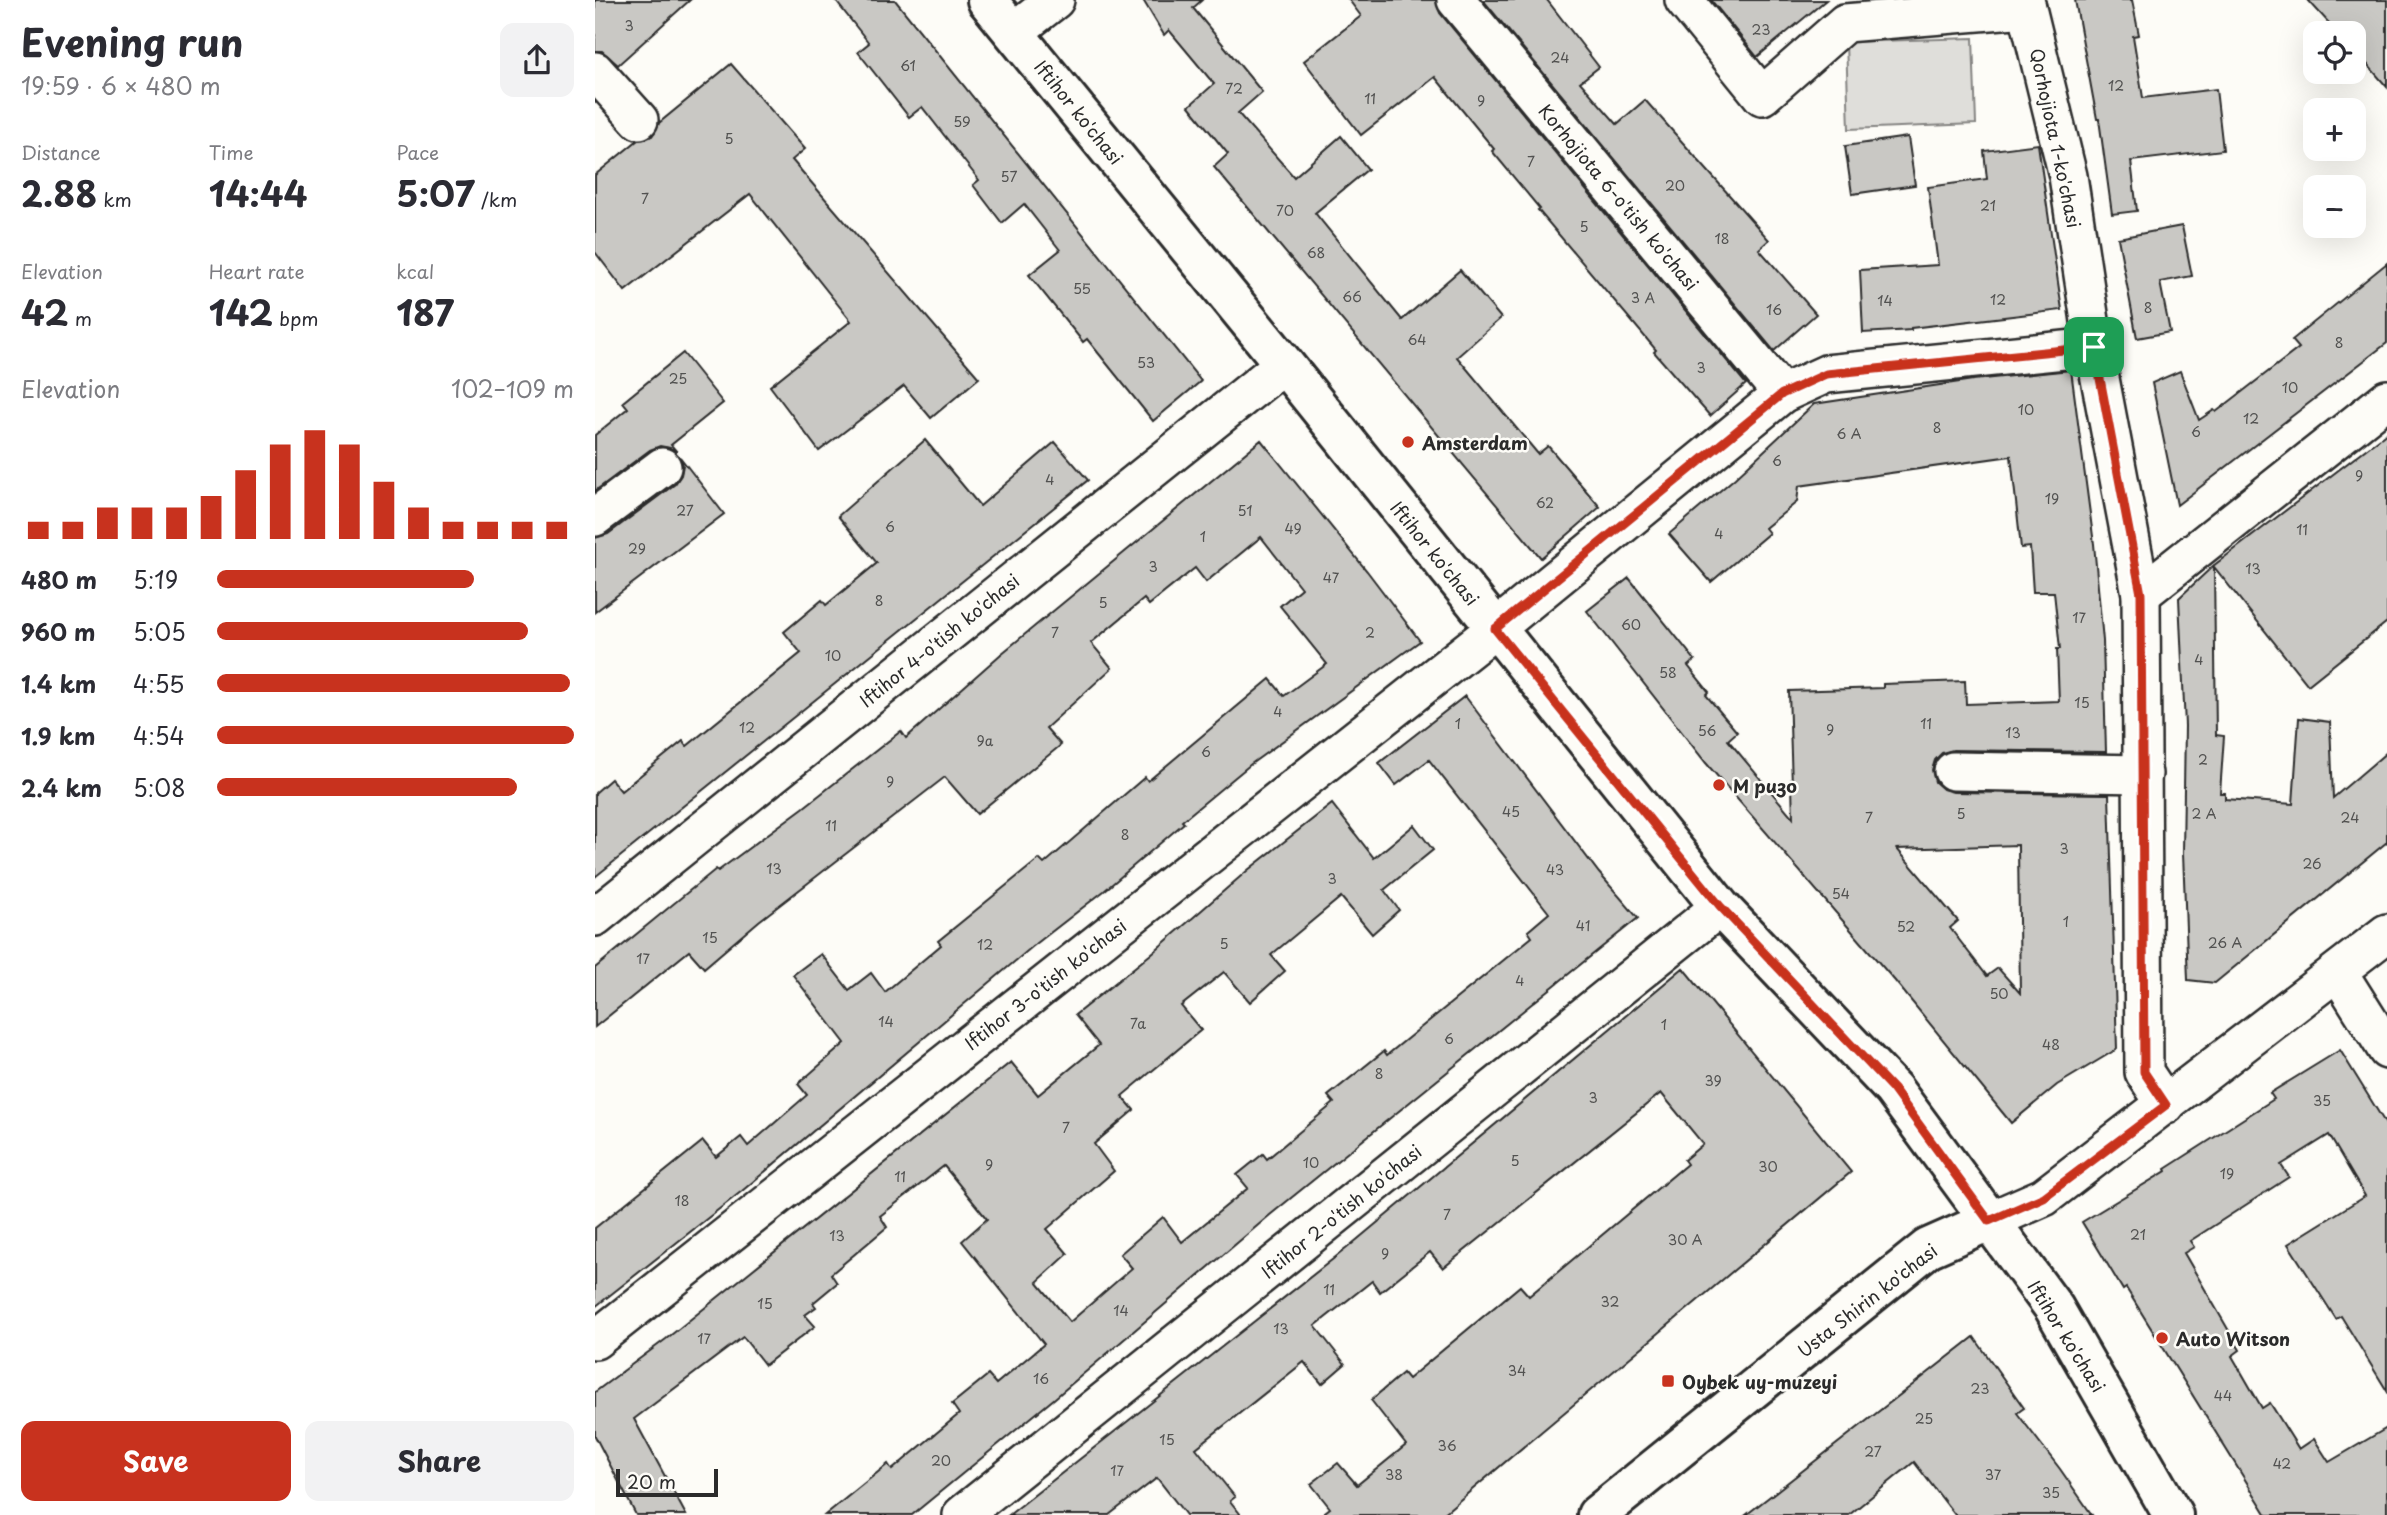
<!DOCTYPE html>
<html lang="en">
<head>
<meta charset="utf-8">
<style>
  :root { --surface:#fff; --page:#f2f2f3; --text:#2b2b33; --muted:#7c7c81; --accent:#c8321e }
  body { margin:0; font-family:"Playpen Sans",sans-serif; background:var(--page); color:var(--text); height:100vh; display:flex; flex-direction:column; font-size:26px; white-space:nowrap }
  * { box-sizing:border-box; margin:0 }
  p { font-size:23px; color:var(--muted) }
  .icon { flex:none; width:38px; height:38px; fill:none; stroke:currentColor; stroke-width:2; stroke-linecap:round; stroke-linejoin:round }
  .map { position:relative; flex:1; overflow:hidden }
  .drawer { display:flex; flex-direction:column; background:var(--surface); width:595px }
  .drawer>* { flex:none }
  .buttons { position:absolute; left:1708px; top:21px; display:grid; gap:14px }
  .buttons a { display:grid; place-items:center; width:63px; height:63px; border-radius:14px; background:var(--surface); box-shadow:0 7px 28px #0002; font-size:35px }
  .scale { position:absolute; left:21px; bottom:18px; width:102px; box-sizing:border-box; padding-left:7px; border:4px solid #2b2b2b; border-top:0; font-size:19px; line-height:24px; white-space:nowrap; color:#2b2b2b; -webkit-text-stroke:5px #fdfcf7; paint-order:stroke }
  .pin { position:absolute; display:grid; place-items:center; width:60px; height:60px; color:#fff; margin:-30px; border-radius:14px; box-shadow:0 4px 10px #0006 }
  .round { display:grid; place-items:center; flex:none; width:74px; height:74px; border-radius:14px; background:var(--page) }
  .head { display:flex; align-items:center; justify-content:space-between; height:119px; padding:0 21px }
  h1 { font-size:38px; font-weight:700; line-height:52px }
  .metrics { display:grid; grid-template-columns:repeat(3,1fr); gap:10px; height:119px; padding:7px 21px }
  .metrics div { display:grid; align-content:center }
  .metrics b { font-size:35px; font-weight:700 }
  .metrics small { font-size:19px; font-weight:400 }
  .metrics p { font-size:19px }
  .chart { height:196px; padding:14px 21px }
  .chart p { display:flex; justify-content:space-between }
  .chart svg { width:100%; height:126px; margin-top:7px; stroke:var(--accent); stroke-width:6 }
  .action { display:flex; gap:14px; margin-top:auto; padding:14px 21px }
  .action a { flex:1; height:80px; border-radius:14px; background:var(--accent); color:#fff; font-size:28px; font-weight:700; line-height:80px; text-align:center }
  .action a+a { background:var(--page); color:var(--text) }
  ul { padding:0 21px; list-style:none; font-size:23px }
  li { display:grid; grid-template-columns:112px 84px 1fr; align-items:center; height:52px }
  li i { height:18px; border-radius:9px; background:var(--accent) }
  main { display:flex; flex:1; min-height:0 }
  .map>svg:first-child { display:block }
  .green { fill:#dfdeda; stroke:#858482; stroke-width:2 }
  .building { fill:#c9c8c4; stroke:#2b2b2b; stroke-width:2; fill-rule:evenodd }
  .lines { fill:none; stroke-linecap:round; stroke-linejoin:round }
  .minor-casing { stroke:#2b2b2b; stroke-width:42 }
  .major-casing { stroke:#2b2b2b; stroke-width:44 }
  .minor { stroke:#fdfcf7; stroke-width:37 }
  .major { stroke:#fdfcf7; stroke-width:38 }
  .route-casing { stroke:#fff; stroke-width:14 }
  .route { stroke:#c8321e; stroke-width:9 }
  .poi-dot { fill:#c8321e; stroke:#fdfcf7; stroke-width:2.5 }
  .labels { text-anchor:middle; dominant-baseline:central; stroke-width:5; stroke-linejoin:round; paint-order:stroke }
  .number-label { font-size:14px; fill:#525251 }
  .street-label { font-size:18px; fill:#2b2b2b; stroke:#fdfcf7 }
  .poi-label { font-size:18px; font-weight:bold; fill:#2b2b2b; stroke:#fdfcf7; text-anchor:start }
</style>
</head>
<body>
<main>
<section class="drawer">
<div class="head"><div><h1>Evening run</h1><p>19:59 · 6 × 480 m</p></div><a class="round"><svg class="icon" aria-label="share" viewBox="0 0 24 24"><path d="M12 15V3M7 8l5-5 5 5M5 13v7h14v-7"/></svg></a></div>
<div class="metrics">
<div><p>Distance</p><b>2.88<small> km</small></b></div>
<div><p>Time</p><b>14:44</b></div>
<div><p>Pace</p><b>5:07<small> /km</small></b></div>
</div>
<div class="metrics">
<div><p>Elevation</p><b>42<small> m</small></b></div>
<div><p>Heart rate</p><b>142<small> bpm</small></b></div>
<div><p>kcal</p><b>187</b></div>
</div>
<div class="chart"><p><span>Elevation</span>102–109 m</p>
<svg viewBox="0 0 160 44" preserveAspectRatio="none"><path d="M5 44V38M15 44V38M25 44V33M35 44V33M45 44V33M55 44V29M65 44V20M75 44V11M85 44V6M95 44V11M105 44V24M115 44V33M125 44V38M135 44V38M145 44V38M155 44V38"/></svg>
</div>
<ul>
<li><b>480 m</b>5:19<i style="width:72%"></i></li>
<li><b>960 m</b>5:05<i style="width:87%"></i></li>
<li><b>1.4 km</b>4:55<i style="width:99%"></i></li>
<li><b>1.9 km</b>4:54<i style="width:100%"></i></li>
<li><b>2.4 km</b>5:08<i style="width:84%"></i></li>
</ul>
<div class="action"><a>Save</a><a>Share</a></div>
</section>
<div class="map">
<svg width="1792" height="1515" viewBox="0 0 1792 1515">
  <rect width="100%" height="100%" fill="#fdfcf7"/>
  <filter id="ink" filterUnits="userSpaceOnUse"><feTurbulence type="fractalNoise" baseFrequency=".0143" numOctaves="2"/><feDisplacementMap in="SourceGraphic" scale="14" xChannelSelector="R" yChannelSelector="G"/><feConvolveMatrix kernelMatrix="1 2 1 2 8 2 1 2 1" color-interpolation-filters="sRGB"/></filter>
  <g filter="url(#ink)">
    <path class="green" d="M1378,38L1381,124L1254,129L1251,42Z"/>
    <g class="building">
      <path d="M0,0H95L23,65L7,51H0Z"/>
      <path d="M240,0H300L606,381L558,421L492,339L488,342L434,275L465,250L429,204L407,223L378,185L384,180L327,107L314,117L263,52L274,43Z"/>
      <path d="M548,0H607L598,8L667,92L643,113L699,177L746,136L773,169L720,213L807,320L865,270L906,318L862,357L943,454L953,446L1005,507L946,558L619,167L633,154L594,106L619,84L574,30L569,35Z"/>
      <path d="M754,0H841L845,13L1151,384L1115,416L1059,352L1061,350L943,210L945,209L897,151L899,149L840,77L766,135L709,61L766,16Z"/>
      <path d="M888,0H952L1004,67L985,82L1022,124L1050,100L1174,240L1164,249L1221,314L1179,351Z"/>
      <path d="M1116,0H1231L1162,57Z"/>
      <path d="M1480,0H1537L1544,35L1538,36L1548,98L1621,89L1628,150L1536,161L1542,211L1517,214L1504,119H1502Z"/>
      <path d="M1713,0H1792V87L1759,49V33H1743Z"/>
      <path d="M136,64L210,149L197,160L384,378L336,418L309,386L224,451L175,386L256,321L155,194L30,291L0,252V175L43,140L57,136L64,123Z"/>
      <path d="M1313,137L1320,185L1257,194L1250,146Z"/>
      <path d="M1443,144L1467,310L1316,328V330L1268,333L1265,270L1343,265L1333,187L1392,179L1389,151Z"/>
      <path d="M1587,226L1597,276L1565,282L1575,332L1542,338L1523,238Z"/>
      <path d="M1792,263V343L1582,505L1557,383L1585,371L1604,420L1619,410L1621,412L1704,348L1697,340Z"/>
      <path d="M88,353L128,403L76,445L82,452L75,448L65,446L55,450L0,491V435L33,408L28,402Z"/>
      <path d="M1476,370L1499,544L1508,641L1511,752L1358,750L1347,753L1340,760L1337,770L1340,782L1348,789L1358,792L1514,794L1522,1049L1462,1085L1416,1123L1300,981L1111,763L992,611L1034,578L1100,660L1093,666L1114,692L1111,695L1142,732L1133,740L1198,818L1194,691L1288,688V684L1370,681L1371,704L1464,701L1462,649H1465L1459,592H1438L1435,547L1426,548L1416,456L1204,486L1202,502L1170,528L1174,533L1116,582L1074,534L1140,478L1219,404L1378,380ZM1423,845V848L1425,993L1403,968L1392,976L1355,928L1363,921L1302,849Z"/>
      <path d="M1792,433V622L1713,685L1619,567L1621,735L1629,736L1625,793H1630V799L1698,804L1704,718L1735,722L1738,798L1792,752V842L1620,983L1593,980L1588,853L1590,726L1584,598L1618,566Z"/>
      <path d="M330,440L385,506L460,442L493,480L0,877V793L16,779L26,791L88,741L92,746L206,653L189,632L227,600L231,605L282,563L243,516Z"/>
      <path d="M666,440L772,571L825,641L656,764L587,821L589,823L509,891L437,947L147,1191L0,1307V1228L108,1141L121,1157L146,1137L153,1146L212,1095L203,1084L250,1043L198,975L226,954L254,990L276,973L290,992L346,945L343,941L444,859L449,864L550,777L553,781L675,679L689,696L732,664L685,606L706,588L666,537L611,582L600,568L554,605L549,599L496,643L517,668L451,728L466,745L382,814L350,777L164,921L109,968L94,951L0,1027V968L121,869L123,871L208,808L306,731L311,738L406,654Z"/>
      <path d="M85,457L129,514L0,612V538L13,534L80,484L86,475L88,465Z"/>
      <path d="M870,696L1004,873L1043,918L675,1215L460,1398L317,1515H230L293,1464L297,1470L364,1414L357,1404L393,1375L401,1384L449,1344L367,1241L392,1219L349,1166L285,1216L292,1227L236,1274L242,1283L218,1303L221,1307L210,1315L220,1326L170,1365L148,1337L39,1419L91,1515H41L0,1436V1392L71,1339L416,1062L443,1095L504,1045L480,1015L556,954L653,870L737,804L779,858L819,825L838,850L789,890L804,910L777,934L746,897L676,955L690,971L655,1002L629,972L586,1006L606,1030L527,1096L539,1110L499,1144L519,1171L452,1229L473,1254L442,1282L475,1322L537,1268L525,1254L568,1217L587,1242L653,1188L642,1175L668,1154L672,1159L739,1103L733,1096L789,1051L792,1055L937,937L933,931L954,913L834,760L801,785L784,763Z"/>
      <path d="M1088,968L1256,1172L847,1515H726L735,1508L716,1484L743,1463L762,1485L811,1445L776,1400L808,1373L813,1379L925,1286L934,1296L1092,1164L1089,1160L1108,1144L1066,1093L848,1268L835,1252L785,1292L777,1281L720,1326L750,1364L727,1384L709,1362L601,1448L640,1497L635,1501L646,1515H591L562,1478L514,1515H414L752,1248Z"/>
      <path d="M1745,1050L1792,1126V1391L1746,1316L1741,1319L1693,1244L1770,1196L1734,1135L1686,1165L1694,1177L1595,1241L1599,1247L1589,1253L1645,1350L1637,1356L1667,1408L1675,1403L1704,1449L1719,1439L1734,1462L1792,1428V1515H1672L1531,1288L1528,1290L1487,1222L1571,1171L1570,1169L1679,1099L1675,1093Z"/>
      <path d="M1379,1337L1429,1408L1422,1413L1465,1469L1497,1515H1360L1319,1462L1254,1515H1151Z"/>
    </g>
    <g class="lines">
      <g class="minor-casing">
        <g id="minor">
          <path d="M861,0L1187,394"/>
          <path d="M1089,0L1167,96L1250,23L1432,8"/>
          <path d="M1430,0L1473,176L1499,347L1546,594L1549,1072L1571,1105"/>
          <path d="M419,32L460,0"/>
          <path d="M0,71L44,120"/>
          <path d="M0,517L67,467"/>
          <path d="M1546,594L1792,399"/>
          <path d="M1358,771L1548,774"/>
          <path d="M0,917L689,364"/>
          <path d="M1743,972L1792,1050"/>
          <path d="M1394,1221L1449,1197L1792,933"/>
          <path d="M0,1340L900,629L1187,394L1231,374L1499,347"/>
          <path d="M367,1515L1125,907"/>
        </g>
      </g>
      <g class="major-casing">
        <g id="major">
          <path d="M392,0L689,364L1125,907L1298,1089L1459,1308L1578,1515"/>
          <path d="M1002,1515L1333,1248L1394,1221"/>
        </g>
      </g>
      <use href="#minor" class="minor"/>
      <use href="#major" class="major"/>
    </g>
  </g>
  <g class="lines" filter="url(#ink)">
    <g class="route-casing">
      <path id="route" d="M1499,347L1546,594L1549,1072L1571,1105L1449,1197L1394,1221L1298,1089L1125,906L900,629L1187,394L1231,374Z"/>
    </g>
    <use href="#route" class="route"/>
  </g>
  <g class="poi-dot">
    <circle cx="813" cy="442" r="7"/>
    <circle cx="1124" cy="785" r="7"/>
    <circle cx="1567" cy="1338" r="7"/>
    <rect x="1066" y="1374" width="14" height="14" rx="3.5"/>
  </g>
  <g class="labels">
    <g class="number-label">
      <text x="34" y="25">3</text>
      <text x="1166" y="29">23</text>
      <text x="965" y="57">24</text>
      <text x="313" y="65">61</text>
      <text x="1521" y="85">12</text>
      <text x="639" y="88">72</text>
      <text x="775" y="98">11</text>
      <text x="886" y="100">9</text>
      <text x="367" y="121">59</text>
      <text x="134" y="138">5</text>
      <text x="936" y="161">7</text>
      <text x="414" y="176">57</text>
      <text x="1080" y="185">20</text>
      <text x="50" y="198">7</text>
      <text x="1393" y="205">21</text>
      <text x="690" y="210">70</text>
      <text x="989" y="226">5</text>
      <text x="1127" y="238">18</text>
      <text x="721" y="252">68</text>
      <text x="487" y="288">55</text>
      <text x="757" y="296">66</text>
      <text x="1048" y="297">3 A</text>
      <text x="1403" y="299">12</text>
      <text x="1290" y="300">14</text>
      <text x="1553" y="307">8</text>
      <text x="1179" y="309">16</text>
      <text x="822" y="339">64</text>
      <text x="1744" y="342">8</text>
      <text x="551" y="362">53</text>
      <text x="1106" y="367">3</text>
      <text x="83" y="378">25</text>
      <text x="1695" y="387">10</text>
      <text x="1431" y="409">10</text>
      <text x="1656" y="418">12</text>
      <text x="1342" y="427">8</text>
      <text x="1601" y="431">6</text>
      <text x="1254" y="433">6 A</text>
      <text x="1182" y="460">6</text>
      <text x="1764" y="475">9</text>
      <text x="455" y="479">4</text>
      <text x="1457" y="498">19</text>
      <text x="950" y="502">62</text>
      <text x="90" y="510">27</text>
      <text x="650" y="510">51</text>
      <text x="295" y="526">6</text>
      <text x="698" y="528">49</text>
      <text x="1707" y="529">11</text>
      <text x="1124" y="533">4</text>
      <text x="608" y="536">1</text>
      <text x="42" y="548">29</text>
      <text x="558" y="566">3</text>
      <text x="1658" y="568">13</text>
      <text x="736" y="577">47</text>
      <text x="284" y="600">8</text>
      <text x="508" y="602">5</text>
      <text x="1484" y="617">17</text>
      <text x="1036" y="624">60</text>
      <text x="460" y="632">7</text>
      <text x="775" y="632">2</text>
      <text x="238" y="655">10</text>
      <text x="1604" y="659">4</text>
      <text x="1073" y="672">58</text>
      <text x="1487" y="702">15</text>
      <text x="683" y="711">4</text>
      <text x="863" y="723">1</text>
      <text x="1331" y="723">11</text>
      <text x="152" y="727">12</text>
      <text x="1235" y="729">9</text>
      <text x="1112" y="730">56</text>
      <text x="1418" y="732">13</text>
      <text x="390" y="740">9a</text>
      <text x="611" y="751">6</text>
      <text x="1608" y="759">2</text>
      <text x="295" y="781">9</text>
      <text x="916" y="811">45</text>
      <text x="1366" y="813">5</text>
      <text x="1609" y="813">2 A</text>
      <text x="1274" y="817">7</text>
      <text x="1755" y="817">24</text>
      <text x="236" y="825">11</text>
      <text x="530" y="834">8</text>
      <text x="1469" y="848">3</text>
      <text x="1717" y="863">26</text>
      <text x="179" y="868">13</text>
      <text x="960" y="869">43</text>
      <text x="737" y="878">3</text>
      <text x="1246" y="893">54</text>
      <text x="1471" y="921">1</text>
      <text x="988" y="925">41</text>
      <text x="1311" y="926">52</text>
      <text x="115" y="937">15</text>
      <text x="1630" y="942">26 A</text>
      <text x="629" y="943">5</text>
      <text x="390" y="944">12</text>
      <text x="48" y="958">17</text>
      <text x="925" y="980">4</text>
      <text x="1404" y="993">50</text>
      <text x="291" y="1021">14</text>
      <text x="543" y="1023">7a</text>
      <text x="1069" y="1024">1</text>
      <text x="854" y="1038">6</text>
      <text x="1456" y="1044">48</text>
      <text x="784" y="1073">8</text>
      <text x="1118" y="1080">39</text>
      <text x="998" y="1097">3</text>
      <text x="1727" y="1100">35</text>
      <text x="471" y="1127">7</text>
      <text x="920" y="1160">5</text>
      <text x="716" y="1162">10</text>
      <text x="394" y="1164">9</text>
      <text x="1173" y="1166">30</text>
      <text x="1632" y="1173">19</text>
      <text x="305" y="1176">11</text>
      <text x="87" y="1200">18</text>
      <text x="852" y="1214">7</text>
      <text x="1543" y="1234">21</text>
      <text x="242" y="1235">13</text>
      <text x="1090" y="1239">30 A</text>
      <text x="790" y="1253">9</text>
      <text x="734" y="1289">11</text>
      <text x="1015" y="1301">32</text>
      <text x="170" y="1303">15</text>
      <text x="526" y="1310">14</text>
      <text x="686" y="1328">13</text>
      <text x="109" y="1338">17</text>
      <text x="922" y="1370">34</text>
      <text x="446" y="1378">16</text>
      <text x="1385" y="1388">23</text>
      <text x="1628" y="1395">44</text>
      <text x="1329" y="1418">25</text>
      <text x="572" y="1439">15</text>
      <text x="852" y="1445">36</text>
      <text x="1278" y="1451">27</text>
      <text x="346" y="1460">20</text>
      <text x="1687" y="1463">42</text>
      <text x="522" y="1470">17</text>
      <text x="799" y="1474">38</text>
      <text x="1398" y="1474">37</text>
      <text x="1456" y="1492">35</text>
    </g>
    <g class="street-label">
      <text transform="translate(484 112) rotate(51)">Iftihor ko'chasi</text>
      <text transform="translate(1461 138) rotate(78)">Qorhojiota 1-ko'chasi</text>
      <text transform="translate(1024 197) rotate(50)">Korhojiota 6-o'tish ko'chasi</text>
      <text transform="translate(840 553) rotate(51)">Iftihor ko'chasi</text>
      <text transform="translate(344 640) rotate(-39)">Iftihor 4-o'tish ko'chasi</text>
      <text transform="translate(450 984) rotate(-38)">Iftihor 3-o'tish ko'chasi</text>
      <text transform="translate(746 1211) rotate(-39)">Iftihor 2-o'tish ko'chasi</text>
      <text transform="translate(1272 1300) rotate(-38)">Usta Shirin ko'chasi</text>
      <text transform="translate(1472 1336) rotate(58)">Iftihor ko'chasi</text>
    </g>
    <g class="poi-label">
      <text x="827" y="442">Amsterdam</text>
      <text x="1138" y="785">М ризо</text>
      <text x="1581" y="1338">Auto Witson</text>
      <text x="1087" y="1381">Oybek uy-muzeyi</text>
    </g>
  </g>
</svg>
<div class="buttons">
<a><svg class="icon" aria-label="locate" viewBox="0 0 24 24"><circle cx="12" cy="12" r="6"/><path d="M12 2v4M12 18v4M2 12h4M18 12h4"/></svg></a>
<a>+</a>
<a>−</a>
</div>
<div class="scale">20 m</div>
<div class="pin" style="left:1499px;top:347px;background:#1e9e55"><svg class="icon" aria-label="arrive" viewBox="0 0 24 24"><path d="M6 21V4h12l-3 4 3 4H6"/></svg></div>
</div>
</main>
</body>
</html>
